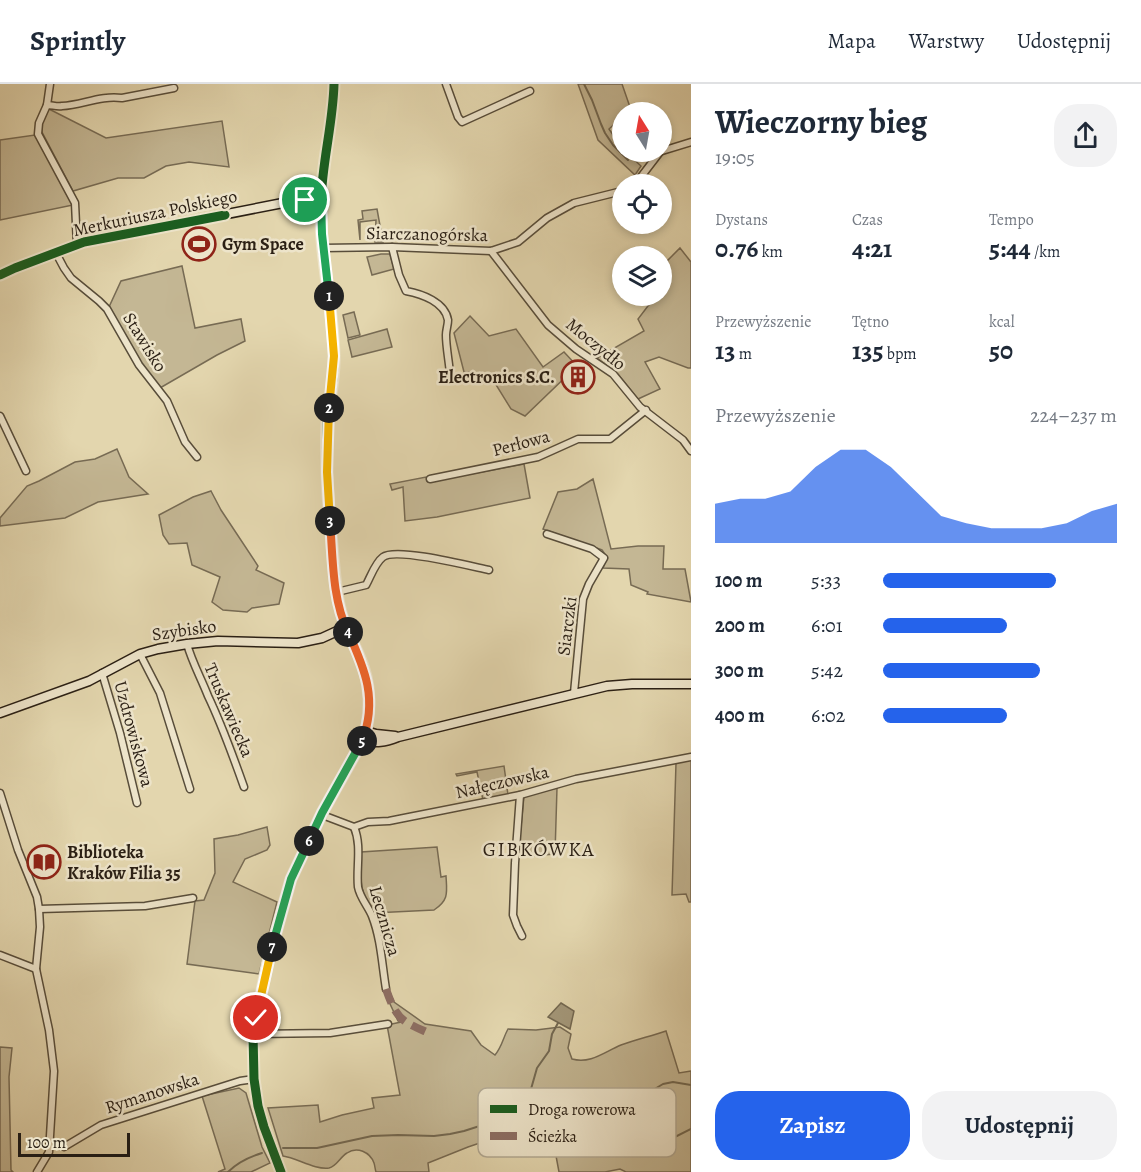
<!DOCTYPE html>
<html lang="pl">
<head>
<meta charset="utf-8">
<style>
  :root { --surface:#fff; --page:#f2f2f3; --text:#1f2937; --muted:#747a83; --line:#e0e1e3; --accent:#2563eb }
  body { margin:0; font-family:Alegreya,serif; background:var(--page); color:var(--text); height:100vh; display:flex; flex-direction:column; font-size:22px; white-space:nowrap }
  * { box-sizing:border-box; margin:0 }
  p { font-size:20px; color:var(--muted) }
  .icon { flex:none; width:33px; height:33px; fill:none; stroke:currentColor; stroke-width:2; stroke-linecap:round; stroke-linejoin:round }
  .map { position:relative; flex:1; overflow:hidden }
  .panel { display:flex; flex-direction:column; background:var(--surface); width:450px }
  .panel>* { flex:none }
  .needle { width:39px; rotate:349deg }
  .controls { position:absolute; left:612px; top:18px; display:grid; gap:12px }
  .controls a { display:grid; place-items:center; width:60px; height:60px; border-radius:50%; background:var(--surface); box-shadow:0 3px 9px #0003; font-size:30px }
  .scale { position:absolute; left:18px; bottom:15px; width:112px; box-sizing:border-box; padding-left:6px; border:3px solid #2a1f14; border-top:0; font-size:16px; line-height:21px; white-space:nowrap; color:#2a1f14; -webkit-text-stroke:4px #ede4ca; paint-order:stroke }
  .pin { position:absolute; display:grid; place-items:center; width:51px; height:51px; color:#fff; margin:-26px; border:3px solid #fff; border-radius:50%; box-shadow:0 2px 6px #0007 }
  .km { position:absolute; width:30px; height:30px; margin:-15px; border-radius:50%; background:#222; color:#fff; font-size:16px; line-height:30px; text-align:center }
  .round { display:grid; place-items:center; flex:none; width:63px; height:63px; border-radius:24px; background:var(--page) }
  .headline { display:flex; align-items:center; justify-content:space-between; height:102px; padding:0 24px }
  h1 { font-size:33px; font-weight:700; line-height:45px }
  .figures { display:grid; grid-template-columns:repeat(3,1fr); gap:9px; height:102px; padding:6px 24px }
  .figures div { display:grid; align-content:center }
  .figures b { font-size:26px; font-weight:700 }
  .figures small { font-size:16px; font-weight:400 }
  .figures p { font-size:16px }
  .chart { height:168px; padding:12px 24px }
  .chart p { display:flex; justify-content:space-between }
  .chart svg { width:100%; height:108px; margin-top:6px; fill:var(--accent); opacity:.7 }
  .primary-button { display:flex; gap:12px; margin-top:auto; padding:12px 24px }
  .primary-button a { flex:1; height:69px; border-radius:24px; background:var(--accent); color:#fff; font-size:24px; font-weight:700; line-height:69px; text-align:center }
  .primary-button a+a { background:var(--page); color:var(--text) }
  ul { padding:0 24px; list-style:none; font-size:20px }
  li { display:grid; grid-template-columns:96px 72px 1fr; align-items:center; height:45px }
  li i { height:15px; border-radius:8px; background:var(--accent) }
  header { display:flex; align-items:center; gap:36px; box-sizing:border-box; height:84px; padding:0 30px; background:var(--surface); border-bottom:2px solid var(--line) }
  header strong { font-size:28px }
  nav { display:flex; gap:33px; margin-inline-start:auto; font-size:21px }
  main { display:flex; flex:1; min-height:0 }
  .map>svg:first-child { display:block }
  .green { fill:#c4b794; stroke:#776b54; stroke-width:1.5 }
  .water { fill:#a4987a; stroke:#736851; stroke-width:1.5 }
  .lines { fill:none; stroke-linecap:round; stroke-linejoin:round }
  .stream { stroke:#736851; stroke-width:2 }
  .street-casing { stroke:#584d3a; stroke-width:9 }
  .secondary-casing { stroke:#2a1f14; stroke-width:11 }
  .street { stroke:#ede4ca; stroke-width:6 }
  .secondary { stroke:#ede4ca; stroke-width:8 }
  .quiet { stroke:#8d6e63; stroke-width:8; stroke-dasharray:15 8; stroke-linecap:butt }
  .cycleway-casing { stroke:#ede4ca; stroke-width:13 }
  .cycleway { stroke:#1b5e20; stroke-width:9 }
  .split-1-casing { stroke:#fff; stroke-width:12 }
  .split-2-casing { stroke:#fff; stroke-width:12 }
  .split-3-casing { stroke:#fff; stroke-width:12 }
  .split-4-casing { stroke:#fff; stroke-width:12 }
  .split-5-casing { stroke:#fff; stroke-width:12 }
  .split-6-casing { stroke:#fff; stroke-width:12 }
  .split-7-casing { stroke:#fff; stroke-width:12 }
  .split-8-casing { stroke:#fff; stroke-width:12 }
  .split-1 { stroke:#22a559; stroke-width:8 }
  .split-2 { stroke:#f5b400; stroke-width:8 }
  .split-3 { stroke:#f5b400; stroke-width:8 }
  .split-4 { stroke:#f0652b; stroke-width:8 }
  .split-5 { stroke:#f0652b; stroke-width:8 }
  .split-6 { stroke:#22a559; stroke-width:8 }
  .split-7 { stroke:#22a559; stroke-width:8 }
  .split-8 { stroke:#f5b400; stroke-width:8 }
  .labels { text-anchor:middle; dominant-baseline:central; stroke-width:5; stroke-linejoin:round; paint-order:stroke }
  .street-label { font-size:18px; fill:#2a1f14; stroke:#ede4ca }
  .poi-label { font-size:18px; font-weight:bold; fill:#2a1f14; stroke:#ede4ca; text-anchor:start }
  .neighbourhood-label { font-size:20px; letter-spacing:1.5px; fill:#2a1f14; stroke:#ede4ca }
  .key { fill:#ede4ca; stroke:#b2a993; stroke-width:1.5 }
  .key-label { font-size:16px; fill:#2a1f14 }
</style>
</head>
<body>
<header>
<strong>Sprintly</strong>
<nav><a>Mapa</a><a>Warstwy</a><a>Udostępnij</a></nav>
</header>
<main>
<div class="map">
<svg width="691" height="1088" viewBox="0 0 691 1088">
  <rect width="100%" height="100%" fill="#e3d6ae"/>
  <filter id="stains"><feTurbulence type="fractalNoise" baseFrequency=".00333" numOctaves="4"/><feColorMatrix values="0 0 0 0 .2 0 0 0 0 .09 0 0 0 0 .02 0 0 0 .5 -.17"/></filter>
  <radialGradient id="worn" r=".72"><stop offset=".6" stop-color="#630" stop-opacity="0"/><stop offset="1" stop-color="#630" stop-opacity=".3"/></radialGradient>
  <g class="green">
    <path d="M578,0H622L631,26L628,28H622V33L609,45L622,64V68H626L641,82L635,91L598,56Z"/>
    <path d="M47,24L106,54L222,37L229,83L189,78L166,82L144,94H118L73,107L42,48L41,42Z"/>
    <path d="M35,51L73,121L0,136V56Z"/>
    <path d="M377,125L383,158H375L376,136L360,138V156L358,136L363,135L362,127Z"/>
    <path d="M680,164L691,178V284H688L659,273L645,278L660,305L638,315L618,290L597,274L644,247L638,235L651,218V212H662V182Z"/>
    <path d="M381,170H390L394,185L372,191L367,173Z"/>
    <path d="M182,182L195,244L241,235L245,257L217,271L160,304C139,280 124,251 109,223L121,197Z"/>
    <path d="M354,228L360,251L348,254L343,231Z"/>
    <path d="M470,232L489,252L516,245L543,283L564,268L577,282L525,332L511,325L490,291L482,289L464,288L454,249Z"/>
    <path d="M387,245L392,263L352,273L348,256Z"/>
    <path d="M117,365L129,393L148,410L98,418L65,434L0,442V434L27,402L39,397L75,378L95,375Z"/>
    <path d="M524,380L530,414L437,433L405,437L403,403L392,406L390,400L426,393L428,398Z"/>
    <path d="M593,395L611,465L638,462H664L663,485H685L691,518L647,510L648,508L631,501L629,485L603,484L607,473L602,466L543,445L558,408L577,405Z"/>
    <path d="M211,407L221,426L258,482L256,486L284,499L279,520L252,524L247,528L223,526L212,518L220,493L192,481L187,459L169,460L163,451L159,431L193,413Z"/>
    <path d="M691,676V818H689L686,810L672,811L676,679Z"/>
    <path d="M504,682L508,711L483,716L477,688L457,692L456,690Z"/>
    <path d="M557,704L555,770L518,773L524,712Z"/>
    <path d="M267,743L270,761L267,766L245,775L233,798L277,818L259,890L187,880L195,817L204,816L215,789L214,755L238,751Z"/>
    <path d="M437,763L441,793L446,792C447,809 449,816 434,826L373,829C358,805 361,795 361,768Z"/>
    <path d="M389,906L394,918L425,940L471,947L481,961L495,971C502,963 503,954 508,945L536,946L560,943L571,950L568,964L572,975C591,980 604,968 621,961C635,956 651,952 666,947L679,989L691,987V1088H626L620,1085L605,1088H559L551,1045L544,1039H534L520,1048L515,1043L512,1048L468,1063L428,1079L429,1088H376C375,1085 375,1082 374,1079C370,1068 357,1062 347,1069C340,1073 337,1082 329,1084C315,1086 297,1074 283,1072L268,1024L318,1021L320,1038L342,1031L374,1024L372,1014L400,1011L387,941L401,938L398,937L384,907Z"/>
    <path d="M0,963L12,964L9,993L11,1086L13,1088H0Z"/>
    <path d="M239,1004L246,1009L262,1063L270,1079L251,1088H218L225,1085L202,1012Z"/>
  </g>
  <path class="water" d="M561,919L574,927L570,945L548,933Z"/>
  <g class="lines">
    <g class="stream">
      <path d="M584,0L592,16L601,40L605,49L613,61L628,76"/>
      <path d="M528,1022L529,1012L537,984L549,967L552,950L558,939"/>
      <path d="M567,1024L570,1032L569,1043C571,1047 574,1051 578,1053C591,1061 628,1069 642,1069C653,1068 657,1059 667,1057L691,1045"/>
      <path d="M283,1064H317L372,1052L398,1051L434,1052L450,1050L464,1047L511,1032L540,1016L567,1024L594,1020L609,1021L643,1012L663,1000L673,998L691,1001"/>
      <path d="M228,1088C238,1078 249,1073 262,1069"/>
    </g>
    <g class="street-casing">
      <g id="street">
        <path d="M50,0L47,21L39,39L38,50L75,119L77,161"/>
        <path d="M446,0L458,33L462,38L530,7"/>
        <path d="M47,21C52,21 57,23 62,22C82,21 101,11 122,14L174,4"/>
        <path d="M662,67L691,58"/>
        <path d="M632,100L637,98L660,68"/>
        <path d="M392,163L399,191L406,207C422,210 445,218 448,236C448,241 446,246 446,251C446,263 449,277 450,290"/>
        <path d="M323,164L392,163L491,167L518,158L547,134L574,119L622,107"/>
        <path d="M491,167L548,241L576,265L613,290L640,323L683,356L691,367"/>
        <path d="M56,169L64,184L71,194L99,217L107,225L139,281L167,317L185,358L197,373"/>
        <path d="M0,332L26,387"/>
        <path d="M430,395L538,373L578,355H610L646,326"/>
        <path d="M547,450L592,465L604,474L589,500L583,515L574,609"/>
        <path d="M337,508L366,501C371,492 375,479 383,473C396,463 470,482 489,486"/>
        <path d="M187,560C192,578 201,594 208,612C222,641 233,672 244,703"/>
        <path d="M140,570L160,609L190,705"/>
        <path d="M102,589L120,649L137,719"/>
        <path d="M0,709L18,766L37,813L39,825L40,843L36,885L49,946L54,987L49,1068L37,1088"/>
        <path d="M520,711L515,779L513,831L517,842L522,852"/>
        <path d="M322,729L325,732L354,743L368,738L389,737L409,733L520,711L576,695L691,673"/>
        <path d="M354,743C362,762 356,783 358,803C360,814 368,822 372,832C381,855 382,881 386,905"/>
        <path d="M39,825L145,822L193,814"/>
        <path d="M0,871L36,885"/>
        <path d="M253,950L330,949L388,940"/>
        <path d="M64,1063L101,1041L240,997L254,995"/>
      </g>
    </g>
    <g class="secondary-casing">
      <g id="secondary">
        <path d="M0,191L15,184L84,158L288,118L321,115"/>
        <path d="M0,629L89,597L140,570L158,565L187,560L218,557L298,559L322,554L346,543"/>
        <path d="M366,647L376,650L395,652"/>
        <path d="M363,656C376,660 385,658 398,653L607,602L632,600H691"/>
        <path d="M281,1088L264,1043L258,1022L254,995L253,950L268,877L291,795L322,729L363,656C372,630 371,598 359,572C354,560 347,548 343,535C336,514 335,493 333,472C329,428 325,384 327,340C329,317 335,295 334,272C333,220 319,169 321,118C322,78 333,40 334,0"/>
      </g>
    </g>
    <use href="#street" class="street"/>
    <use href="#secondary" class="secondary"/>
    <path class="quiet" d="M386,905C397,937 402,937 431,950"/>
    <g class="cycleway-casing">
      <g id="cycleway">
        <path d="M0,191L15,184L84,158L225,131"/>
        <path d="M281,1088L264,1043L258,1022L254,995L253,950L268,877L291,795L322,729L363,656C372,630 371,598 359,572C354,560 347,548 343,535C336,514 335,493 333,472C329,428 325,384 327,340C329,317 335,295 334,272C333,220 319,169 321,118C322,78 333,40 334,0"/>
      </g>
    </g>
    <use href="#cycleway" class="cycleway"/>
  </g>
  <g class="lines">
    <g class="split-1-casing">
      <path id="split-1" d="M305,116L321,115L322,150L329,212"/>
    </g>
    <g class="split-2-casing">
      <path id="split-2" d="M329,324L334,272L329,212"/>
    </g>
    <g class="split-3-casing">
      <path id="split-3" d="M329,324L327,388L330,437"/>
    </g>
    <g class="split-4-casing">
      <path id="split-4" d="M330,437C333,474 332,515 348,548"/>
    </g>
    <g class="split-5-casing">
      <path id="split-5" d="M348,548C365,585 378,616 362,657"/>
    </g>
    <g class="split-6-casing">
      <path id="split-6" d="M309,757L322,729L362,657"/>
    </g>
    <g class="split-7-casing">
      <path id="split-7" d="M272,863L291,795L309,757"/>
    </g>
    <g class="split-8-casing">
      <path id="split-8" d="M256,934L272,863"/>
    </g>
    <use href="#split-1" class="split-1"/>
    <use href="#split-2" class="split-2"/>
    <use href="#split-3" class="split-3"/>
    <use href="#split-4" class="split-4"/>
    <use href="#split-5" class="split-5"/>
    <use href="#split-6" class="split-6"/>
    <use href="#split-7" class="split-7"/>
    <use href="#split-8" class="split-8"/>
  </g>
  <defs>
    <g id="stadium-ring" transform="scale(1.725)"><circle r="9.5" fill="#ede4ca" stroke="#8f2418" stroke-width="1.5"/><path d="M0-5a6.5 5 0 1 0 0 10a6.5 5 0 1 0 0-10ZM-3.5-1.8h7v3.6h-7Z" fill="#8f2418"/></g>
    <g id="building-ring" transform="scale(1.725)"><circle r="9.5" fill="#ede4ca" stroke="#8f2418" stroke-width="1.5"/><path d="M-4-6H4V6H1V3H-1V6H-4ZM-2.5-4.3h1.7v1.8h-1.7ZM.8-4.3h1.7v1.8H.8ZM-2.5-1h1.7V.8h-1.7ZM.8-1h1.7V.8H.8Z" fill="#8f2418"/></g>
    <g id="library-ring" transform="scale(1.725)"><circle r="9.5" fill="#ede4ca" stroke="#8f2418" stroke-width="1.5"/><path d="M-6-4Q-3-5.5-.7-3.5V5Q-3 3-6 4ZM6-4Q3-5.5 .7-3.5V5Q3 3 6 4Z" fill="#8f2418"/></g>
  </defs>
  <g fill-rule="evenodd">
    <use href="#stadium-ring" x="199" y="160"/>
    <use href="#building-ring" x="578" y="293"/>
    <use href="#library-ring" x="44" y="778"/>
  </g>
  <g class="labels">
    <g class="street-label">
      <text transform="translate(155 129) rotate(-12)">Merkuriusza Polskiego</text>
      <text transform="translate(427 150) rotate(1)">Siarczanogórska</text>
      <text transform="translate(145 258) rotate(58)">Stawisko</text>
      <text transform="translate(596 260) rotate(39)">Moczydło</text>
      <text transform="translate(521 359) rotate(-15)">Perłowa</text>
      <text transform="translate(567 542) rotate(-83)">Siarczki</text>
      <text transform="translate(184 546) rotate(-8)">Szybisko</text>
      <text transform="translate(229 626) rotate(67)">Truskawiecka</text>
      <text transform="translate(134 650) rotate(75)">Uzdrowiskowa</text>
      <text transform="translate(502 698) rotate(-13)">Nałęczowska</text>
      <text transform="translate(385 837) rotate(74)">Lecznicza</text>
      <text transform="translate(152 1009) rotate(-18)">Rymanowska</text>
    </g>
    <g class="poi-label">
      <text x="222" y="160">Gym Space</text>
      <text x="555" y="293" text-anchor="end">Electronics S.C.</text>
      <text x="67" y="768">Biblioteka<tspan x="67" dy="21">Kraków Filia 35</tspan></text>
    </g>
    <g class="neighbourhood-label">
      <text x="539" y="765">GIBKÓWKA</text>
    </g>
  </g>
  <rect x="478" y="1004" width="198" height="69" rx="9" class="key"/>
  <rect x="490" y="1021" width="27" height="8" fill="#1b5e20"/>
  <rect x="490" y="1048" width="27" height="8" fill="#8d6e63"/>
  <g class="key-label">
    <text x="528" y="1031">Droga rowerowa</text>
    <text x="528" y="1058">Ścieżka</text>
  </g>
  <rect width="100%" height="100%" filter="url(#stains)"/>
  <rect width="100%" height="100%" fill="url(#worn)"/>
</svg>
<div class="controls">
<a><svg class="needle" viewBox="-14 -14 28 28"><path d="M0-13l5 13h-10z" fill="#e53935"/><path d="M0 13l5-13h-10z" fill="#747a83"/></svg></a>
<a><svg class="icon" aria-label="locate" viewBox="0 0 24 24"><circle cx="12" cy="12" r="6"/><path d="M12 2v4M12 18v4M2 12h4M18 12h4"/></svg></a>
<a><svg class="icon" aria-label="layers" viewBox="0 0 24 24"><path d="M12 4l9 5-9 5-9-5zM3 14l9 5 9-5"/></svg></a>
</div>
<div class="scale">100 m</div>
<div class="pin" style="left:305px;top:116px;background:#1e9e55"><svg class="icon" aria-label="arrive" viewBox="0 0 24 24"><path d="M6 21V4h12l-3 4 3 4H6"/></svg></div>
<div class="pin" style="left:256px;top:934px;background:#d93025"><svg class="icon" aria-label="check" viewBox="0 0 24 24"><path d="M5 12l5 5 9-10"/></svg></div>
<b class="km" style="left:329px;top:212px">1</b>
<b class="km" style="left:329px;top:324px">2</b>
<b class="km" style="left:330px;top:437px">3</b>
<b class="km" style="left:348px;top:548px">4</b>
<b class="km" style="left:362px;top:657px">5</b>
<b class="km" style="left:309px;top:757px">6</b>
<b class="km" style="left:272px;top:863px">7</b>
</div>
<section class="panel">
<div class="headline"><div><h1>Wieczorny bieg</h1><p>19:05</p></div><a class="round"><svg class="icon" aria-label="share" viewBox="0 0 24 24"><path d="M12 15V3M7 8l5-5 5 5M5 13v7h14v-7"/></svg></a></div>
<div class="figures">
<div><p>Dystans</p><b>0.76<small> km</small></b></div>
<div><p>Czas</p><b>4:21</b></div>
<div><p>Tempo</p><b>5:44<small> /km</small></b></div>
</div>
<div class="figures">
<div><p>Przewyższenie</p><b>13<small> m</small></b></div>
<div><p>Tętno</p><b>135<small> bpm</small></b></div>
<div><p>kcal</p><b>50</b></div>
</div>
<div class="chart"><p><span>Przewyższenie</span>224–237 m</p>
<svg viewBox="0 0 160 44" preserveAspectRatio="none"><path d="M0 44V28L10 26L20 26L30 23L40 13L50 6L60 6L70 13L80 23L90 33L100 36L110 38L120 38L130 38L140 36L150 31L160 28V44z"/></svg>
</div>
<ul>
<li><b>100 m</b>5:33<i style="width:74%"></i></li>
<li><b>200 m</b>6:01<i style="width:53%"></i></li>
<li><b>300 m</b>5:42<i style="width:67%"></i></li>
<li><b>400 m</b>6:02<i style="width:53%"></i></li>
</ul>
<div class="primary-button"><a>Zapisz</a><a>Udostępnij</a></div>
</section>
</main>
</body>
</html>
